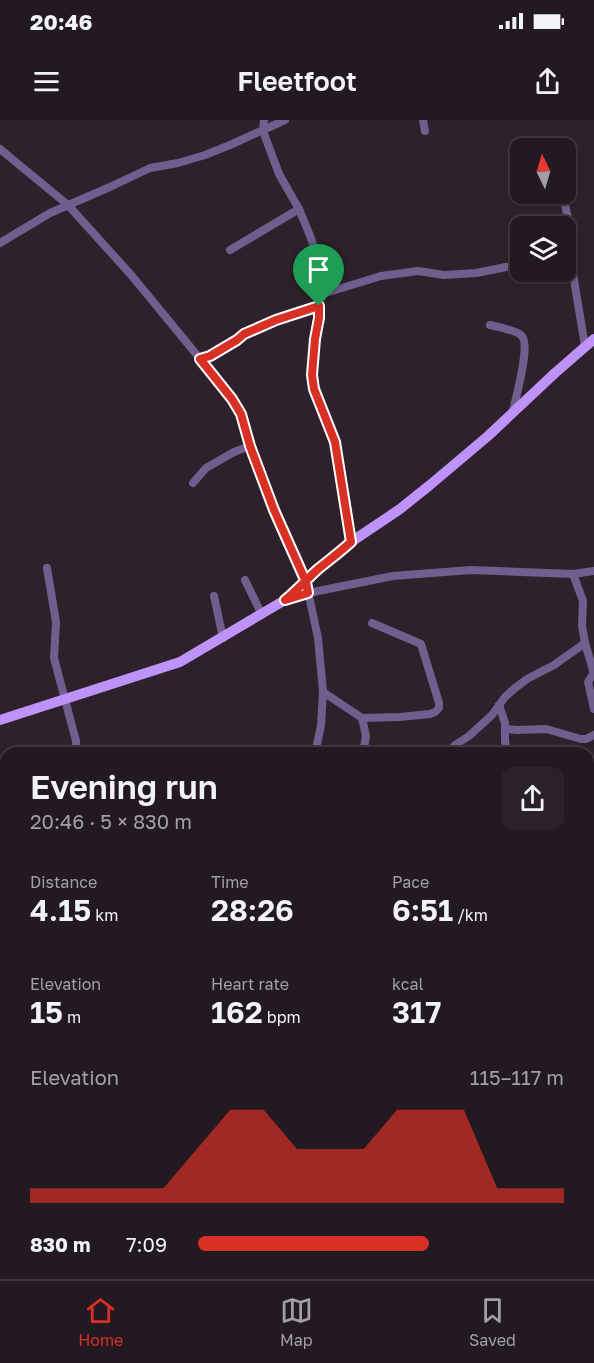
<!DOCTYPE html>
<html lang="en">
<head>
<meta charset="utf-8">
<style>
  :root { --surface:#231920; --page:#2b2229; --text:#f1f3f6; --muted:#a3a0a5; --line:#40383e; --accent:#d93025 }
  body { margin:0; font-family:"Golos Text",sans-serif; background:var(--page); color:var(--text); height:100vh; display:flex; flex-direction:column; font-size:22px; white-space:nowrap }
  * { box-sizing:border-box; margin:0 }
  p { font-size:20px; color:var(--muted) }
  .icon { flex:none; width:33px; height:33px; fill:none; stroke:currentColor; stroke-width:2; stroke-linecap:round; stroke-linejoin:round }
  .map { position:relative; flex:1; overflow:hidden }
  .details { position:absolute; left:0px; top:627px; width:594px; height:532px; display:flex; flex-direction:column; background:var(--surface); border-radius:18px 18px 0 0; box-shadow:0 2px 4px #0004,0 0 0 2px var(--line) }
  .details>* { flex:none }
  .needle { width:39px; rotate:355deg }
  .buttons { position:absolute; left:510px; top:18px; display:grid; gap:12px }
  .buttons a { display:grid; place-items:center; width:66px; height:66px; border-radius:12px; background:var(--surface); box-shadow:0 2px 4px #0004,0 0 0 2px var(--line); font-size:30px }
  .pin { position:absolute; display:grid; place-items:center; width:51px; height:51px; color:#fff; margin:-62px -26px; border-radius:50% 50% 50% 0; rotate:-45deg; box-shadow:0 0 6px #0007 }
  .pin .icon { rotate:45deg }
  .round { display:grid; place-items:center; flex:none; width:63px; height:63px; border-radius:12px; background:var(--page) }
  .summary { display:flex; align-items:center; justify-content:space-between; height:102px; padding:0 30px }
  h1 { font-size:33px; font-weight:600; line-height:45px }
  .figures { display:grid; grid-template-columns:repeat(3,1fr); gap:9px; height:102px; padding:6px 30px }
  .figures div { display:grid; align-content:center }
  .figures b { font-size:30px; font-weight:600 }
  .figures small { font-size:16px; font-weight:400 }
  .figures p { font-size:16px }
  .chart { height:168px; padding:12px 30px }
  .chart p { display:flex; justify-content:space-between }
  .chart svg { width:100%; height:108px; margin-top:6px; fill:var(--accent); opacity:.7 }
  ul { padding:0 30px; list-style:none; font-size:20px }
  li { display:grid; grid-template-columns:96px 72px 1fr; align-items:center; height:45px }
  li i { height:15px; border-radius:8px; background:var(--accent) }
  .status { display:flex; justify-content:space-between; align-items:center; height:42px; padding:0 30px; background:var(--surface); direction:ltr }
  .status svg { height:16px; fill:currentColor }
  header { display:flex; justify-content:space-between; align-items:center; height:78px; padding:0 30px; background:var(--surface); font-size:27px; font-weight:600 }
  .menu { display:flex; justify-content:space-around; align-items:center; height:84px; border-top:2px solid var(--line); background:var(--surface); font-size:16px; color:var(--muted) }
  .menu a { display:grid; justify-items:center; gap:3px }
  .menu .on { color:var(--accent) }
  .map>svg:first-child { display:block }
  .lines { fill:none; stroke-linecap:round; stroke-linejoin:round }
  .minor { stroke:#715d8e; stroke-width:8 }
  .major { stroke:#bd92f9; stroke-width:10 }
  .route-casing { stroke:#fff; stroke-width:12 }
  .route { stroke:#d93025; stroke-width:8 }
</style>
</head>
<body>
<div class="status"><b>20:46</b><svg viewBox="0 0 49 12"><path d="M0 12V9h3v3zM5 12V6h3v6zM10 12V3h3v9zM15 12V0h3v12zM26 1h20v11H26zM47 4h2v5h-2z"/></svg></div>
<header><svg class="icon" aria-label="menu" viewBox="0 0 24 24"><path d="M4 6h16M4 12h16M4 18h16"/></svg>Fleetfoot<svg class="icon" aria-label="share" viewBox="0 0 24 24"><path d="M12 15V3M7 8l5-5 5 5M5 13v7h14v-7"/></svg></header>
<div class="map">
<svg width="594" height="1159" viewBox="0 0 594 1159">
  <rect width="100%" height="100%" fill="#2f212b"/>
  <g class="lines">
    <g class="minor">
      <path d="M264,0L263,11L279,54L299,89L311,118L321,151L322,174L319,186V198L315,219L312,255L314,269L335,322L351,422"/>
      <path d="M423,0L425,11"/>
      <path d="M0,29L68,85L132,156L215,257L232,279L241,294L250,326L274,390L306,462L318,518L323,572L321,606L315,633"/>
      <path d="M564,81L573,119L571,142L585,226"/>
      <path d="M0,123L50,93L110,67L150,48L178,43L205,35L230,25L285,0"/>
      <path d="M230,130L299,89"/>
      <path d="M322,174L381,156L418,151L444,155L476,153L506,147L520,146"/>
      <path d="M490,205C498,207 515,210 521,215C532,224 515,278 513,292"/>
      <path d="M200,239L210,236L244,214L276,200L319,186"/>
      <path d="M193,363L206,348L234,332L250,326"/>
      <path d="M47,448L56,502L54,538L76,621V633"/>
      <path d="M573,454L583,481L582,506L585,523L593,550V554L588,562L594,589"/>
      <path d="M245,460L262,495"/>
      <path d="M214,476L223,518"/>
      <path d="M286,480L308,473L393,456L471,450L573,454L594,451"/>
      <path d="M323,572L362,598L400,597L430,594L435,592L439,588V583L421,524L372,503"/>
      <path d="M499,585L505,603V621L507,633"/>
      <path d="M362,598L366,616L363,633"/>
      <path d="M505,609L517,610L546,609L581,619H586L594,615"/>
      <path d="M449,633L455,625L469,616L492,595L505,577L515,568L527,559L554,545L585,523"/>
      <path d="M0,769L6,767"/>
      <path d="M0,831L6,842"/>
      <path d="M592,870L594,872"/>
      <path d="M0,914L6,907"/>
      <path d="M588,978L594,972"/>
      <path d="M588,1003L594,1004"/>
      <path d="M0,1136L6,1139"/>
      <path d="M35,1154L46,1159"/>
      <path d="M385,1154L386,1159"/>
      <path d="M531,1154V1159"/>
      <path d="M201,1159L202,1154"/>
      <path d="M409,1159L419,1157L424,1154"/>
      <path d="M434,1159L436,1154"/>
    </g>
    <path class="major" d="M0,600L180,542L285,480L316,451L351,422L400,389L430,365L488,316L555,253L594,219"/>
  </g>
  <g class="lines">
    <g class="route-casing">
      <path id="route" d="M319,186V198L315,219L312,255L314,269L335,322L351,422C340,432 328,441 317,450C306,460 296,471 285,480L308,473L306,462L274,390L250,326L241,294L232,279L200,239L210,236L237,220L244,214L276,200L319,186"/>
    </g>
    <use href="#route" class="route"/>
  </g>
</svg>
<div class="buttons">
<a><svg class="needle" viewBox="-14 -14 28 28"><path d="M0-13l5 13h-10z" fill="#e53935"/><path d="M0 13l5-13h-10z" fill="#a3a0a5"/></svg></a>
<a><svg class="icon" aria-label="layers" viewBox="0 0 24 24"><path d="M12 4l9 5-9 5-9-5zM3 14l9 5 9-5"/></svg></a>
</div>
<div class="pin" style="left:319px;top:186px;background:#1e9e55"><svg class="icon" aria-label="arrive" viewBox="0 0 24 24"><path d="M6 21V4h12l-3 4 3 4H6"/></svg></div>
<section class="details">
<div class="summary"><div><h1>Evening run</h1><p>20:46 · 5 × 830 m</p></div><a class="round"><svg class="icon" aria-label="share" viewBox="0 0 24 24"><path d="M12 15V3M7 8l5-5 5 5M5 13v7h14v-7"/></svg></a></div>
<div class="figures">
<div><p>Distance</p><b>4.15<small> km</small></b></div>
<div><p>Time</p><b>28:26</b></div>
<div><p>Pace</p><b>6:51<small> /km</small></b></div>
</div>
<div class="figures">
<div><p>Elevation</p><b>15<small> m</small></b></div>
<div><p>Heart rate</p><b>162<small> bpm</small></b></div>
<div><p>kcal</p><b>317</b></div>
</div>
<div class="chart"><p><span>Elevation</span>115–117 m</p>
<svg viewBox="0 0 160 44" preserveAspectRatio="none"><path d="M0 44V38L10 38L20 38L30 38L40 38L50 22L60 6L70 6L80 22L90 22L100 22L110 6L120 6L130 6L140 38L150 38L160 38V44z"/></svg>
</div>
<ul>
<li><b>830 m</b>7:09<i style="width:63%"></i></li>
</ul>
</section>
</div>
<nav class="menu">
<a class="on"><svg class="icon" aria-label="home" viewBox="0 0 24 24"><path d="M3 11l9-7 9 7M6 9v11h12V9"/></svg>Home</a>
<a><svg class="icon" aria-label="map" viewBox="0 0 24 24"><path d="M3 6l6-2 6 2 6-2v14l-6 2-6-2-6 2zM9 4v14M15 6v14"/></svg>Map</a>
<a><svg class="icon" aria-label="saved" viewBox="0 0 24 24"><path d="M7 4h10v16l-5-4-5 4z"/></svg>Saved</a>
</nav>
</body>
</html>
